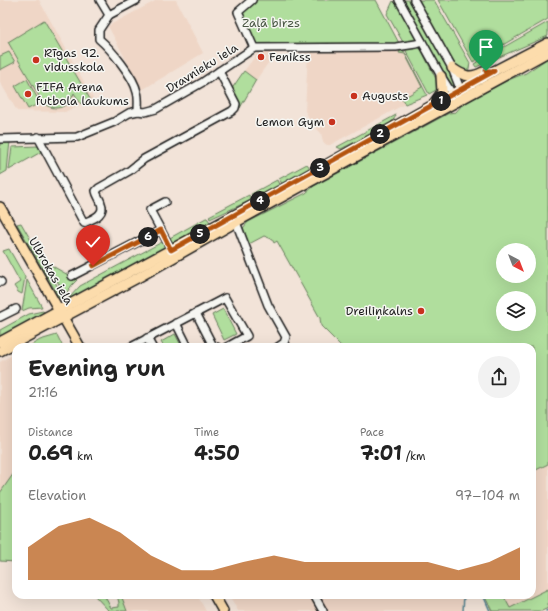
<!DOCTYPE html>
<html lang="en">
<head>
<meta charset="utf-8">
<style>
  :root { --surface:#fff; --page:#f2f2f2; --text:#222; --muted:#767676; --accent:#b45309 }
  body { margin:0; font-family:"Shantell Sans",sans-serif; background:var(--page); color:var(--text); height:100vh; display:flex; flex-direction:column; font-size:15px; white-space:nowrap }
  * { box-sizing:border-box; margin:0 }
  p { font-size:13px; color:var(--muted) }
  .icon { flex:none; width:22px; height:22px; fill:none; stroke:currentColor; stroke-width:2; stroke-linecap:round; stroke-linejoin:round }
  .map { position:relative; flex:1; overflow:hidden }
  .details { position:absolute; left:12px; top:343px; width:524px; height:256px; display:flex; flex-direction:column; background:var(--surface); border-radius:12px; box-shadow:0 4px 16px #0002 }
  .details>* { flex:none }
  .needle { width:26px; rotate:138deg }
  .controls { position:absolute; left:496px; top:243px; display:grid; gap:8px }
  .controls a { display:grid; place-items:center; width:40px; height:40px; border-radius:50%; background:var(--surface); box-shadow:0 4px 16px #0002; font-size:20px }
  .pin { position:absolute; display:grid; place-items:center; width:34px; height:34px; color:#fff; margin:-41px -17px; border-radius:50% 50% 50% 0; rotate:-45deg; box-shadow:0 0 4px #0007 }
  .pin .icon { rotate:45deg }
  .km { position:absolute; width:20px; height:20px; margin:-10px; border-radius:50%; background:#222; color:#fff; font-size:11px; line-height:20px; text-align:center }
  .round { display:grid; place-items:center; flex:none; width:42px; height:42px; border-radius:21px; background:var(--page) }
  .headline { display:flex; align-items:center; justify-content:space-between; height:68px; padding:0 16px }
  h1 { font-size:22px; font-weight:700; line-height:30px }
  .stats { display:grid; grid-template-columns:repeat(3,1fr); gap:6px; height:68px; padding:4px 16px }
  .stats div { display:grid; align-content:center }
  .stats b { font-size:20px; font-weight:700 }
  .stats small { font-size:11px; font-weight:400 }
  .stats p { font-size:11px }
  .chart { height:112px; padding:8px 16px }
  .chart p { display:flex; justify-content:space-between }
  .chart svg { width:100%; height:72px; margin-top:4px; fill:var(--accent); opacity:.7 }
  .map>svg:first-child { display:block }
  .built { fill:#efd6c6 }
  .green { fill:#b0de9d; stroke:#667d5c; fill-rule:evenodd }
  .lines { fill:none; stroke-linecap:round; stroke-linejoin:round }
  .stream { stroke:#578390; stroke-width:1.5 }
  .minor-casing { stroke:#1c1c1c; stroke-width:10 }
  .major-casing { stroke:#1c1c1c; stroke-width:12 }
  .minor { stroke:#f6f6f2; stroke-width:7 }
  .major { stroke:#fcdcac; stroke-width:9 }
  .route-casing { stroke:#fff; stroke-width:8 }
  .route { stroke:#b45309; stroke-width:5 }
  .poi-dot { fill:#c8321e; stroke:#f6f6f2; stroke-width:1.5 }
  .labels { text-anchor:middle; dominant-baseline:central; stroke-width:3; stroke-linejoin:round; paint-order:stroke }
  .park-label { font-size:12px; fill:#485643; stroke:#f6f6f2 }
  .poi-label { font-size:12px; fill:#1c1c1c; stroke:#f6f6f2; text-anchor:start }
  .street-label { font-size:12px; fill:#1c1c1c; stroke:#f6f6f2 }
</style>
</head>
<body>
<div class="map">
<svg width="548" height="611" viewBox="0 0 548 611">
  <rect width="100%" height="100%" fill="#f2e3d8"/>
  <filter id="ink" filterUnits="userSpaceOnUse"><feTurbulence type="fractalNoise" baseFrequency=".025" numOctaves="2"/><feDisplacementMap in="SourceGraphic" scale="8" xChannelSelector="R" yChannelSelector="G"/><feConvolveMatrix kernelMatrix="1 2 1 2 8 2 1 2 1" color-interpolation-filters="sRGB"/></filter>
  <g filter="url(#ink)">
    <g class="built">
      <path d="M0,0H39L93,98L65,112L17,111L0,82Z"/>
      <path d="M157,0H176L203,53L142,90L108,26Z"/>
      <path d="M260,50H276V52L256,80L244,71Z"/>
      <path d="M404,51L427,95L403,105L330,145H327L323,142L321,133L313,125L305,111L308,53Z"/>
      <path d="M16,353V470L0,493V362Z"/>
      <path d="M548,464V589L510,609L503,595H532V472Z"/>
      <path d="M121,595H197L206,611H127Z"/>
      <path d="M229,595H464L463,611H238Z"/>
    </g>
    <g class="green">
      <path d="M254,0H376L400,45L261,47L255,44L241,16L243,10Z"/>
      <path d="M403,0H410L412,3L457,84L451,87Z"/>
      <path d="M418,0H434L470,63L468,74L455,66Z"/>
      <path d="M438,0H548V19L473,62Z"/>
      <path d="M393,1L400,8L417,40L404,44L387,14Z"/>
      <path d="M44,20L90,99L81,104L74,93C69,107 56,113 43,103L8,42Z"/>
      <path d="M548,22V36L476,67L474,64Z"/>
      <path d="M416,47L421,49L437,81L440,91L436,90L429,94L405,49Z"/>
      <path d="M400,51H404L427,95L405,104L402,99L405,93L407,96L422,87L405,54L399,53Z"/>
      <path d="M9,52L15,62L0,70V56Z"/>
      <path d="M548,58V464L532,472V347H342L321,326L320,318L277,241L274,243L272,239L264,236L249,244L243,228L248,222L306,193L314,186L449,113L456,112L463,104L508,80L526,73ZM503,250H529V276H503ZM503,298H529V324H503Z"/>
      <path d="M244,71L256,80L240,108L231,90Z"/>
      <path d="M27,79L40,103L28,109L15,86Z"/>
      <path d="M396,115C392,129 355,141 341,149L337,147Z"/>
      <path d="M10,141L7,171L0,175V142Z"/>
      <path d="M38,146L41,152L9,170L12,147Z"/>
      <path d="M307,164L310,168L283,185L279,179Z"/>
      <path d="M277,180L280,187L255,201L251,194Z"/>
      <path d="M249,195L251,200L210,219L209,216Z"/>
      <path d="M206,218H207L210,222L197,232L173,244L168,239Z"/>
      <path d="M21,223L63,296L60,299L17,224Z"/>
      <path d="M164,241L166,247L69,301L68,299L80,286Z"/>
      <path d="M9,249L25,277L22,294L18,292L14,286L20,282L3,251Z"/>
      <path d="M47,263L77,280L72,285L65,295Z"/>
      <path d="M27,280L42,307L29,308L22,311Z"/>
      <path d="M223,309L236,334L224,340L212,315Z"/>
      <path d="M43,311L46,314L0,339V330L29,314Z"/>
      <path d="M175,334L182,347H164L161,342Z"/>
      <path d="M57,335L63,347H28L40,340Z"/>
      <path d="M16,470V562L0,561V493Z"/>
      <path d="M548,589V608L542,611H492L484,595H503L510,608Z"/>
      <path d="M94,595H104L111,608L119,607V603L117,595H121L127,611H109Z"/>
    </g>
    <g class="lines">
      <g class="stream">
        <path d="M483,595L490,611"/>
        <path d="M463,611L464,595"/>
        <path d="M546,611L548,610"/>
      </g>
      <g class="minor-casing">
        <g id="minor">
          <path d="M100,0L109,15L137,0"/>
          <path d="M252,0L238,12L254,48"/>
          <path d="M399,0L441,76L451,92L457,94"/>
          <path d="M414,0L452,68L459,86L456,94"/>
          <path d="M109,15L99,30V39C111,49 134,77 137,92C139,98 138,105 138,111"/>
          <path d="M38,137L84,223C92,219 106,215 101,203C100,199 97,196 96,191L99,188L129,171L144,159L232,111L235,108L236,104L219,71"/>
          <path d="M0,139L77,137L114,122L129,113L138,111L145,112L156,109L203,82L254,48L396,47L416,44L422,42"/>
          <path d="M165,202L150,210L171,249"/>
          <path d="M236,222L268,305L286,337L284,343L278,347"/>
          <path d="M72,276L161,230"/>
          <path d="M0,281L1,282"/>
          <path d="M196,313L213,346L217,347"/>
          <path d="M0,317L16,309"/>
          <path d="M176,323L188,347"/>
          <path d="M147,338L152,347"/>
          <path d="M131,347L225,298L247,336L227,347"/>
          <path d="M314,595L323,611"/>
        </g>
      </g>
      <g class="major-casing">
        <g id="major">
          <path d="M452,68C463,76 470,79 483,72"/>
          <path d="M435,102L442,92L441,76"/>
          <path d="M0,207L80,347"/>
          <path d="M0,342L283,189L494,71L548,43"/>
          <path d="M0,351L139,277L236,222L548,52"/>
          <path d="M214,595L223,611"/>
        </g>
      </g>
      <use href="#minor" class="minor"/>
      <use href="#major" class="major"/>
    </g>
  </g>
  <g class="lines" filter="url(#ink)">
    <g class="route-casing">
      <path id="route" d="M93,266L161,230L171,250L494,71H486"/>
    </g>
    <use href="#route" class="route"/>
  </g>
  <g class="poi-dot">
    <circle cx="261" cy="57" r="4"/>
    <circle cx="36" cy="60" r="4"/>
    <circle cx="28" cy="94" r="4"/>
    <circle cx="354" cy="96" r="4"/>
    <circle cx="332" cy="122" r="4"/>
    <circle cx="421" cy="311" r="4"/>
  </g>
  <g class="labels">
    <g class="park-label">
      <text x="271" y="23">Zaļā birzs</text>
    </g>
    <g class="poi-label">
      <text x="44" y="53">Rīgas 92.<tspan x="44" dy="14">vidusskola</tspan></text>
      <text x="269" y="57">Fenikss</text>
      <text x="36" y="87">FIFA Arena<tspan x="36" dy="14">futbola laukums</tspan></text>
      <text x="362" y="96">Augusts</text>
      <text x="324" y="122" text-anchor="end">Lemon Gym</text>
      <text x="413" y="311" text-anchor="end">Dreiliņkalns</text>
    </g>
    <g class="street-label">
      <text transform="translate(202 68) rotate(-32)">Dravnieku iela</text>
      <text transform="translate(51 271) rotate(60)">Ulbrokas iela</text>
    </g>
  </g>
</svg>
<div class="controls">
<a><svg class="needle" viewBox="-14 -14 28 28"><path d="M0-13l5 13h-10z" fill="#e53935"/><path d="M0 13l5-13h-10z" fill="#767676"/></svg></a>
<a><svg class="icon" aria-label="layers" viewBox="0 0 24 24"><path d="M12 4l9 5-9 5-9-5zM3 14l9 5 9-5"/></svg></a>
</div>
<div class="pin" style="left:486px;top:71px;background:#1e9e55"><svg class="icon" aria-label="arrive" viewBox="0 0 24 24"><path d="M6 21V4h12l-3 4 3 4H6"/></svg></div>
<div class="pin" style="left:93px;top:266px;background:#d93025"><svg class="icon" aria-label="check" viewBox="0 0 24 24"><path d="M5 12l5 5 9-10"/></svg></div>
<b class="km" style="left:441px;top:101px">1</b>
<b class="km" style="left:380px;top:134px">2</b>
<b class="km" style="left:320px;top:168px">3</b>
<b class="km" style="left:260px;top:201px">4</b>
<b class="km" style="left:200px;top:234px">5</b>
<b class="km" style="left:148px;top:237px">6</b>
<section class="details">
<div class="headline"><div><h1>Evening run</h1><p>21:16</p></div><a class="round"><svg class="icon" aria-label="share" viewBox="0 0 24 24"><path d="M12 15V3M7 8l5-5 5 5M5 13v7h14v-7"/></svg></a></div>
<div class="stats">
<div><p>Distance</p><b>0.69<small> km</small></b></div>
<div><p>Time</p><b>4:50</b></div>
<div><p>Pace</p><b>7:01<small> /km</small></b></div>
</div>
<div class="chart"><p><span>Elevation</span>97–104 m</p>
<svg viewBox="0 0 160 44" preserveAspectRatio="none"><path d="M0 44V24L10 11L20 6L30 15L40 29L50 38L60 38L70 33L80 29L90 33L100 33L110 33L120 33L130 33L140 38L150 33L160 24V44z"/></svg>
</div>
</section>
</div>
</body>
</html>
